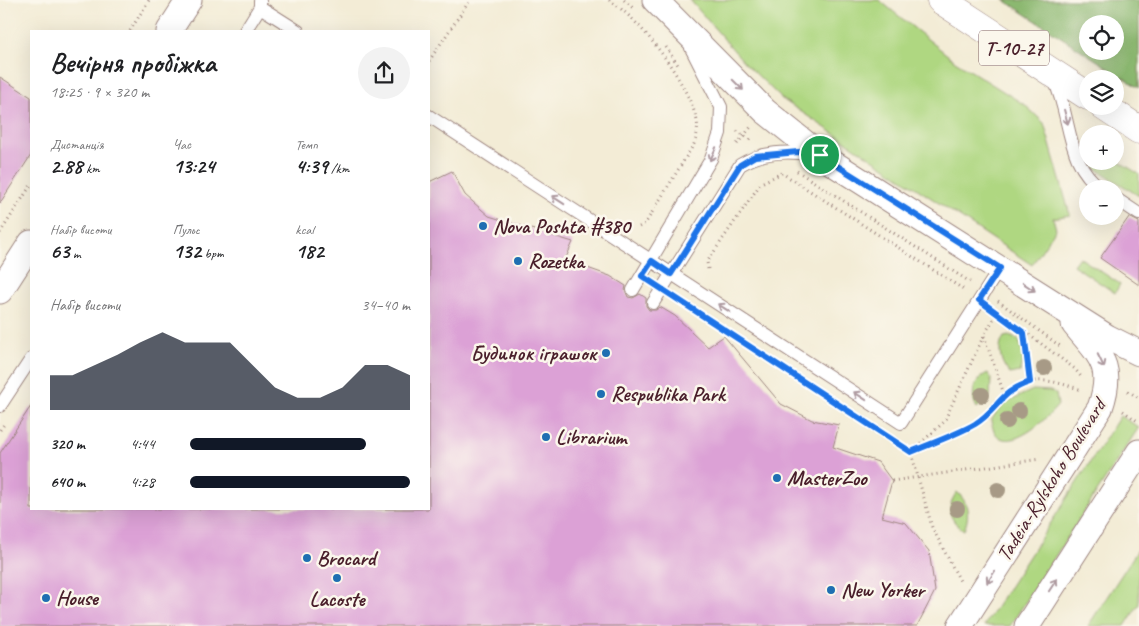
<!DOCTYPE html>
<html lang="uk">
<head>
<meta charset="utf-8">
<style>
  :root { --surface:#fff; --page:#f2f2f2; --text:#202124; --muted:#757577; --accent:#111827 }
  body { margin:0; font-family:Caveat,sans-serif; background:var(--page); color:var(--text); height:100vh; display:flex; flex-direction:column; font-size:19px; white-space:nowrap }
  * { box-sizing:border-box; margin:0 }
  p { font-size:16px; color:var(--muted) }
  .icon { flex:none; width:28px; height:28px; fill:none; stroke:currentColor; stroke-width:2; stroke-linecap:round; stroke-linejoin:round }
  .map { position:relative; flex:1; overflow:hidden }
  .panel { position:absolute; left:30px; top:30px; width:400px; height:480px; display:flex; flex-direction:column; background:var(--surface); border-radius:0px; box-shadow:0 5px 20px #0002 }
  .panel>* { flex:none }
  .buttons { position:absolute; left:1079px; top:15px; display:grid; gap:10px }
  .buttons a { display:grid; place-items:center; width:45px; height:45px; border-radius:50%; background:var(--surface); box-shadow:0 5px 20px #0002; font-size:25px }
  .pin { position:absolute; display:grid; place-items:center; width:42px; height:42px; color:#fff; margin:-21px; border:2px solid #fff; border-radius:50%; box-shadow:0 1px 5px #0007 }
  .round { display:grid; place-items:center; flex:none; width:52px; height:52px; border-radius:26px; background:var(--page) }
  .headline { display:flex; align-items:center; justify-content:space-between; height:85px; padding:0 20px }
  h1 { font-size:28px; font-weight:600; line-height:38px }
  .stats { display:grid; grid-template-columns:repeat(3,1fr); gap:8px; height:85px; padding:5px 20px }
  .stats div { display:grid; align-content:center }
  .stats b { font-size:21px; font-weight:600 }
  .stats small { font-size:14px; font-weight:400 }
  .stats p { font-size:14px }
  .chart { height:140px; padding:10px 20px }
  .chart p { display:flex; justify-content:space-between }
  .chart svg { width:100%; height:90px; margin-top:5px; fill:var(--accent); opacity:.7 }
  ul { padding:0 20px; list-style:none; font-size:16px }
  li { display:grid; grid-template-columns:80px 60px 1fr; align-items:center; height:38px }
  li i { height:12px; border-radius:6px; background:var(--accent) }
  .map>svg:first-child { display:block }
  .green { fill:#afd781; stroke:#7c7b56 }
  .forest { fill:#8bb86f; stroke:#6a6c4d; fill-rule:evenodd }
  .building { fill:#dca1d6 }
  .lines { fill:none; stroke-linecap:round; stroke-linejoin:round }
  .lane-casing { stroke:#9e8680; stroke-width:14 }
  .street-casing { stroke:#9e8680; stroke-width:27 }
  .highway-casing { stroke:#9e8680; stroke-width:29 }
  .path { stroke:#9e8680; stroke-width:3; stroke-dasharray:1 4; stroke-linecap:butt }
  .lane { stroke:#fff; stroke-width:12 }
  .street { stroke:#fff; stroke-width:25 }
  .highway { stroke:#fff; stroke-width:28 }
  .tree { fill:#a79a86 }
  .oneway { stroke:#ae9aa0 }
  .route-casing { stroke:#fff; stroke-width:10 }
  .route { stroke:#1a73e8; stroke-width:6 }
  .poi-dot { fill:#1f6fb2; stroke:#fbf7ec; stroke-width:2 }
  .labels { text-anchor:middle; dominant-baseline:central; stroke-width:5; stroke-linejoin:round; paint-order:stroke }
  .shield { fill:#fbf7ec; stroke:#7f6065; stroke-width:1 }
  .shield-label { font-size:20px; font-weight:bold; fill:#4a1f2b }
  .poi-label { font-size:21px; font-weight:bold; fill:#4a1f2b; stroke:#fbf7ec; text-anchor:start }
  .street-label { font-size:21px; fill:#4a1f2b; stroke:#fbf7ec }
</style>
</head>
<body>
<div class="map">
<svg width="1139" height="626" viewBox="0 0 1139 626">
  <rect width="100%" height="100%" fill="#fbf7ec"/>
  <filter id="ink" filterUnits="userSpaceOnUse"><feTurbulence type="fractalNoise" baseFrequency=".02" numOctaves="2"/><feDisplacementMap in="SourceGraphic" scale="10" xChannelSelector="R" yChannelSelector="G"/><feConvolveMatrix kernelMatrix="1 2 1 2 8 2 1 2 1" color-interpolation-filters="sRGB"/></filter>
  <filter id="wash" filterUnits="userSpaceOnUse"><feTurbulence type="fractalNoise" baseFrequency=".0096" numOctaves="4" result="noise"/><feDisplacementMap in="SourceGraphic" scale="20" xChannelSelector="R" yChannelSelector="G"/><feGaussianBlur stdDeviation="1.12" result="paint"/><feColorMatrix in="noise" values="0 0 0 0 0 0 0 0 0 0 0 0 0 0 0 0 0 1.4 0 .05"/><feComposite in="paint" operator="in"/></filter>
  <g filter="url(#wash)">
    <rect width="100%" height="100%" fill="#f3ecd6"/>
    <g class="green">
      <path d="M690,0H879L955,61L1025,105L1044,123L1070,215L1053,218L1056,229L1032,265L782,99L744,62Z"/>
      <path d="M1115,159L1139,174V196L1092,166L1090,161H1115Z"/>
      <path d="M1079,257L1120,284L1115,293L1073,265Z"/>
      <path d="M1009,336L1019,340C1023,351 1025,361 1020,372L1010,374C1001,364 996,349 1004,337Z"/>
      <path d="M988,373L991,379L990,396L977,408C970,395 973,379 988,373Z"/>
      <path d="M1033,390L1050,391L1056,394L1058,405C1046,421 998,464 991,421C1000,403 1016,398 1033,390Z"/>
      <path d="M1120,416L1139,427L1010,626H984Z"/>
      <path d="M957,492C969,503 970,516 964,530C948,520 946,507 957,492Z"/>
      <path d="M1139,548V604L1125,626H1088Z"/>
    </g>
    <path class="forest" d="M1004,0H1139V88ZM1088,24H1115V51H1088Z"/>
    <g id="blocks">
      <g class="building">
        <path d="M0,77L31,97V155L0,203Z"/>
        <path d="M452,171L465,195L489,216L573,242L565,260L610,276L626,286L625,290L628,297L633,298L640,294L646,298V306L649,310H656L660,307L675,316L708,347L724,336L781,404L812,420L839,425L833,447L878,462L892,481L882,517L906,523L929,551L935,591L917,626H0V453L31,406V509H429V182Z"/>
        <path d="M1129,217L1139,222V285L1100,258Z"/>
      </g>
    </g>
  </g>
  <g filter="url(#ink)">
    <use href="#blocks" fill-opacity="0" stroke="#9e8680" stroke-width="1"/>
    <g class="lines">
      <g class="lane-casing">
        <g id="lane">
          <path d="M260,7L298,31"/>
          <path d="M245,31L260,7V1"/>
          <path d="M1054,80C1072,118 1065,163 1102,189"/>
          <path d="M429,116L901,423L1000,268"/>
          <path d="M1115,198L1139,214"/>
          <path d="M633,290L711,159L720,133L721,107L691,48"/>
          <path d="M653,303L740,165C763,151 786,151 812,154"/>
          <path d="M0,406L31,359"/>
        </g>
      </g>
      <g class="street-casing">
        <g id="street">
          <path d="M655,0L765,111L820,155L1107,337L1139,353"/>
          <path d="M169,31L189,0"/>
          <path d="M0,291L31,243"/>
          <path d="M960,626L1100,408C1115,365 1100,356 1074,324"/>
          <path d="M1027,626L1139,452"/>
        </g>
      </g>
      <g class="highway-casing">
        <g id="highway">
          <path d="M941,0L1088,96"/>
          <path d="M1103,106L1139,130"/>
        </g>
      </g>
      <g class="path">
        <path d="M609,0C642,21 685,79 696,117C699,126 697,136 694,144L645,224L637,228"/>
        <path d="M624,0L633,8"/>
        <path d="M130,31L149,0"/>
        <path d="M666,47L678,65"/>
        <path d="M429,61L470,0"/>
        <path d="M737,131L752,141"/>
        <path d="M737,144L751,127"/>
        <path d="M797,171L970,282"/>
        <path d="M0,233L31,185"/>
        <path d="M708,269L707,262L761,183L782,173L966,291"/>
        <path d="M998,301L1060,346"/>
        <path d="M993,308L1075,369L1082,378"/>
        <path d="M1024,333L1030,382"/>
        <path d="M984,336L1004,394"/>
        <path d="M1128,391L1139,398"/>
        <path d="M1123,411L1139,422"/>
        <path d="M0,430L5,423"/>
        <path d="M892,439L911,452L932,527L961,583"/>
        <path d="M913,450L944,422L984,335L998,312"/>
        <path d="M911,452C932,443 955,435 975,424C988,416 994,403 1005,394C1031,373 1054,381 1082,390"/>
        <path d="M892,481L1040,459"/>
      </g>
      <use href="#lane" class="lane"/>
      <use href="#street" class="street"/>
      <use href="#highway" class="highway"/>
    </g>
    <g class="tree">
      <circle cx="1044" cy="368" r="8"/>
      <circle cx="982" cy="395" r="8"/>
      <circle cx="1019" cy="411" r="8"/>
      <circle cx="1007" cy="421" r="8"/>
      <circle cx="998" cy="490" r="8"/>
      <circle cx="957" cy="509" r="8"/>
    </g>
    <defs><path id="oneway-shaft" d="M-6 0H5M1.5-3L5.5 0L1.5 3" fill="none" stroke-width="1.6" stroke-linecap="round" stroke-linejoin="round" transform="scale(1.25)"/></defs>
    <g class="oneway">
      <use href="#oneway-shaft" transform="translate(738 85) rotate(45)"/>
      <use href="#oneway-shaft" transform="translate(1066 117) rotate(75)"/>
      <use href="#oneway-shaft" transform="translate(713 154) rotate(115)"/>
      <use href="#oneway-shaft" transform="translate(558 200) rotate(-147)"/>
      <use href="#oneway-shaft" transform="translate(1029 287) rotate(34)"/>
      <use href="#oneway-shaft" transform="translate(724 308) rotate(-147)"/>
      <use href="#oneway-shaft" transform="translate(1101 361) rotate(64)"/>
      <use href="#oneway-shaft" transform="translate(860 396) rotate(-147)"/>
      <use href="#oneway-shaft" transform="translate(991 577) rotate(123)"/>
      <use href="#oneway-shaft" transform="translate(1053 585) rotate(-57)"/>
    </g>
  </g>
  <g class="lines" filter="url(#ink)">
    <g class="route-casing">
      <path id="route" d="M798,152L820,155L1000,268L979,300L1024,333L1030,382C999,392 999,409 975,424C956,435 932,443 911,452L642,276L652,261L671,274L740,165L755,156Z"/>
    </g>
    <use href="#route" class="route"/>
  </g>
  <g class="poi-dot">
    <circle cx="483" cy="226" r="5"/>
    <circle cx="518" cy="261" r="5"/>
    <circle cx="606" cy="353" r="5"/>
    <circle cx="601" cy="394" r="5"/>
    <circle cx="546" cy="437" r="5"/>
    <circle cx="777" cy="478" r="5"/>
    <circle cx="307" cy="558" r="5"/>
    <circle cx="337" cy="578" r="5"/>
    <circle cx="831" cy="590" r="5"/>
    <circle cx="46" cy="598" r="5"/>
  </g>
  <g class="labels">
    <rect class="shield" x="979" y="30.5" width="70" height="35" rx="4"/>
    <g class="shield-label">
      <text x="1014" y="48">Т-10-27</text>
    </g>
    <g class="poi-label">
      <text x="493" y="226">Nova Poshta #380</text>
      <text x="528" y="261">Rozetka</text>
      <text x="596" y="353" text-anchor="end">Будинок іграшок</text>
      <text x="611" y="394">Respublika Park</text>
      <text x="556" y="437">Librarium</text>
      <text x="787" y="478">MasterZoo</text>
      <text x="317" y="558">Brocard</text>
      <text x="841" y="590">New Yorker</text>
      <text x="56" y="598">House</text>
      <text x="337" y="599" text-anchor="middle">Lacoste</text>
    </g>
    <g class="street-label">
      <text transform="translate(1051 480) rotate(-58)">Tadeia-Rylskoho Boulevard</text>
    </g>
  </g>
</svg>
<div class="buttons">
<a><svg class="icon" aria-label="locate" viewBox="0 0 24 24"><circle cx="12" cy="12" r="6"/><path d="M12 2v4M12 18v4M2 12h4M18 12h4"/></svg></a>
<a><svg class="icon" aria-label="layers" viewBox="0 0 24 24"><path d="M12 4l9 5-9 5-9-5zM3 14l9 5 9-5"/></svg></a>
<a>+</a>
<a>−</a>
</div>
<div class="pin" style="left:820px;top:155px;background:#1e9e55"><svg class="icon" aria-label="arrive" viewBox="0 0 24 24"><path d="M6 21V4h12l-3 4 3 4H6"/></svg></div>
<section class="panel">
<div class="headline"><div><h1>Вечірня пробіжка</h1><p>18:25 · 9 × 320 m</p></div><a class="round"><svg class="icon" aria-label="share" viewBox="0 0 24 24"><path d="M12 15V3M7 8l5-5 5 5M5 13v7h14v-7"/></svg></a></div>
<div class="stats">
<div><p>Дистанція</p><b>2.88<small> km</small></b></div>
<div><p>Час</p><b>13:24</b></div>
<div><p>Темп</p><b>4:39<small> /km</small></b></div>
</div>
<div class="stats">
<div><p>Набір висоти</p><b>63<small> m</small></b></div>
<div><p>Пульс</p><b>132<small> bpm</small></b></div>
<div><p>kcal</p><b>182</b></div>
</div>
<div class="chart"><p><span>Набір висоти</span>34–40 m</p>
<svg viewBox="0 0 160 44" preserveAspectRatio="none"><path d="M0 44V27L10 27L20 22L30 17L40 11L50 6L60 11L70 11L80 11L90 22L100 33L110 38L120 38L130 33L140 22L150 22L160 27V44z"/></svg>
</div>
<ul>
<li><b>320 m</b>4:44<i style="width:80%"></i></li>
<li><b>640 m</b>4:28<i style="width:100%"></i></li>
</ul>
</section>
</div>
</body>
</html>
